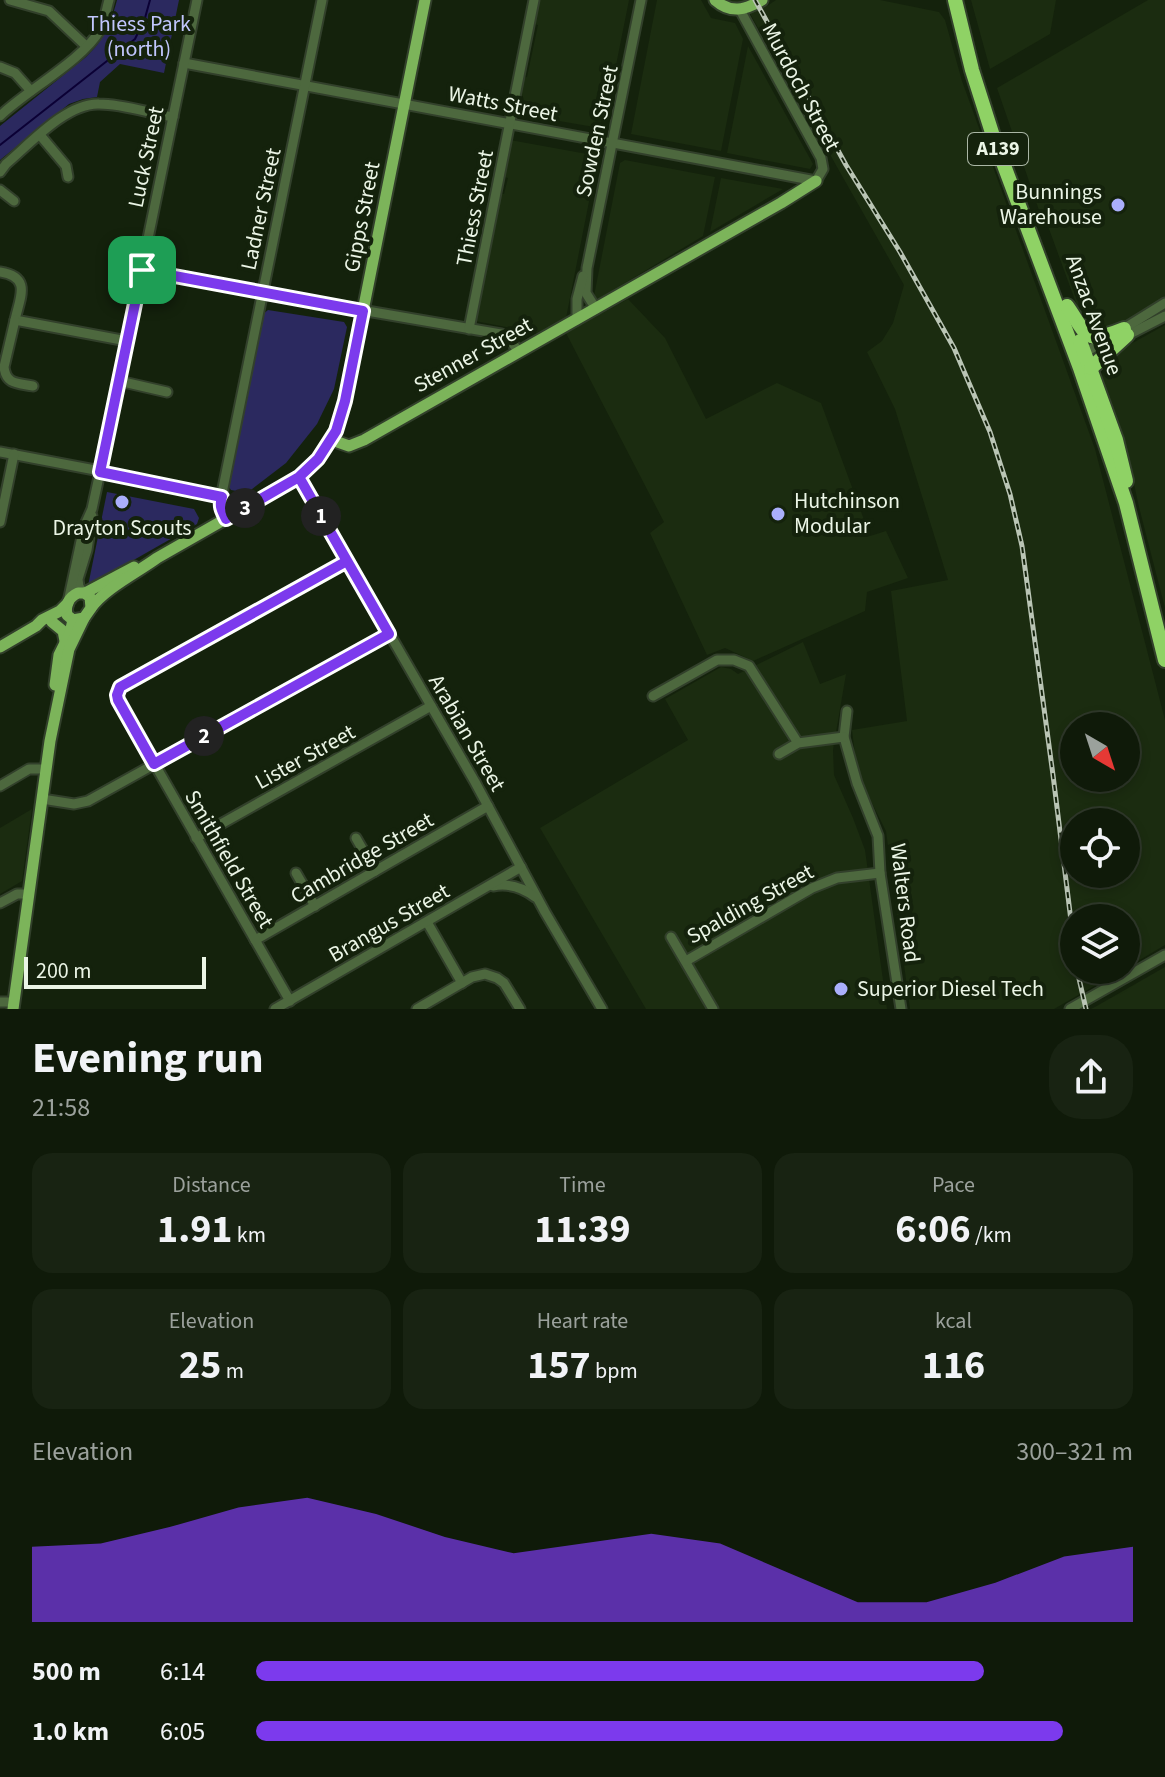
<!DOCTYPE html>
<html lang="en">
<head>
<meta charset="utf-8">
<style>
  :root { --surface:#0f1a09; --page:#182312; --text:#f1f3f6; --muted:#9ba19c; --line:#2f382a; --accent:#7c3aed }
  body { margin:0; font-family:"Source Sans 3",sans-serif; background:var(--page); color:var(--text); height:100vh; display:flex; flex-direction:column; font-size:30px; white-space:nowrap }
  * { box-sizing:border-box; margin:0 }
  p { font-size:26px; color:var(--muted) }
  .icon { flex:none; width:44px; height:44px; fill:none; stroke:currentColor; stroke-width:2; stroke-linecap:round; stroke-linejoin:round }
  .map { position:relative; height:1009px; overflow:hidden }
  .drawer { display:flex; flex-direction:column; background:var(--surface); flex:1 }
  .drawer>* { flex:none }
  .needle { width:52px; rotate:141deg }
  .controls { position:absolute; left:1060px; top:712px; display:grid; gap:16px }
  .controls a { display:grid; place-items:center; width:80px; height:80px; border-radius:50%; background:var(--surface); box-shadow:0 4px 12px #0003,0 0 0 2px var(--line); font-size:40px }
  .scale { position:absolute; left:24px; bottom:20px; width:182px; box-sizing:border-box; padding-left:8px; border:4px solid #ebf5e6; border-top:0; font-size:22px; line-height:28px; white-space:nowrap; color:#ebf5e6; -webkit-text-stroke:6px #14220c; paint-order:stroke }
  .pin { position:absolute; display:grid; place-items:center; width:68px; height:68px; color:#fff; margin:-34px; border-radius:16px; box-shadow:0 4px 12px #0006 }
  .km { position:absolute; width:40px; height:40px; margin:-20px; border-radius:50%; background:#222; color:#fff; font-size:22px; line-height:40px; text-align:center }
  .round { display:grid; place-items:center; flex:none; width:84px; height:84px; border-radius:32px; background:var(--page) }
  .summary { display:flex; align-items:center; justify-content:space-between; height:136px; padding:0 32px }
  h1 { font-size:44px; font-weight:700; line-height:60px }
  .stats { display:grid; grid-template-columns:repeat(3,1fr); gap:12px; height:136px; padding:8px 32px }
  .stats div { display:grid; align-content:center; border-radius:20px; background:var(--page); text-align:center }
  .stats b { font-size:40px; font-weight:700 }
  .stats small { font-size:22px; font-weight:400 }
  .stats p { font-size:22px }
  .chart { height:224px; padding:16px 32px }
  .chart p { display:flex; justify-content:space-between }
  .chart svg { width:100%; height:144px; margin-top:8px; fill:var(--accent); opacity:.7 }
  ul { padding:0 32px; list-style:none; font-size:26px }
  li { display:grid; grid-template-columns:128px 96px 1fr; align-items:center; height:60px }
  li i { height:20px; border-radius:10px; background:var(--accent) }
  .map>svg:first-child { display:block }
  .built { fill:#1b2c10; fill-rule:evenodd }
  .green { fill:#2b295f }
  .lines { fill:none; stroke-linecap:round; stroke-linejoin:round }
  .stream { stroke:#0b0035; stroke-width:2 }
  .minor-casing { stroke:#32402b; stroke-width:13 }
  .major-casing { stroke:#32402b; stroke-width:15 }
  .highway-casing { stroke:#32402b; stroke-width:18 }
  .minor { stroke:#4d683e; stroke-width:9 }
  .major { stroke:#7cb45a; stroke-width:11 }
  .highway { stroke:#8fd265; stroke-width:14 }
  .rail-casing { stroke:#bac5b5; stroke-width:5 }
  .rail { stroke:#14220c; stroke-width:2; stroke-dasharray:6; stroke-linecap:butt }
  .route-casing { stroke:#fff; stroke-width:16 }
  .route { stroke:#7c3aed; stroke-width:10 }
  .poi-dot { fill:#aaaffb; stroke:#14220c; stroke-width:3 }
  .labels { text-anchor:middle; dominant-baseline:central; stroke-width:8; stroke-linejoin:round; paint-order:stroke }
  .shield { fill:#14220c; stroke:#aab6a5; stroke-width:2 }
  .shield-label { font-size:20px; font-weight:bold; fill:#ebf5e6 }
  .park-label { font-size:22px; fill:#c1c6fd; stroke:#14220c }
  .street-label { font-size:22px; fill:#ebf5e6; stroke:#14220c }
  .poi-label { font-size:22px; fill:#ebf5e6; stroke:#14220c; text-anchor:start }
</style>
</head>
<body>
<div class="map">
<svg width="1165" height="1009" viewBox="0 0 1165 1009">
  <rect width="100%" height="100%" fill="#14220c"/>
  <g class="built">
    <path d="M538,0H629L604,125L600,128L524,115L520,111L523,96L520,95L522,78L527,77L538,25L534,24Z"/>
    <path d="M657,0H701L711,18L735,23L743,39L721,151L631,134Z"/>
    <path d="M721,0H764L767,6L776,0H880L939,12L945,20L962,81L1095,449L1165,720V945L1126,968V918H1074V970H1122L1054,1009H910L886,831L864,787L856,763L852,730L907,721L891,591L948,580L895,409L867,352L882,341L893,323L904,285L744,3L735,5ZM1074,726H1126V778H1074ZM1074,822H1126V874H1074Z"/>
    <path d="M971,0H1056L1050,34L990,69Z"/>
    <path d="M1148,0H1165V299L1117,326L1095,331L1088,326L1080,314L1044,215L1041,216L997,88Z"/>
    <path d="M748,46L813,164L810,169L727,153Z"/>
    <path d="M510,140L598,156L566,318L538,333L475,321L500,194H504L508,178L504,177Z"/>
    <path d="M625,160L715,177L703,236L598,299L594,296L620,163Z"/>
    <path d="M721,178L783,189L710,232Z"/>
    <path d="M628,299L665,338L706,419L777,383L821,403L870,536L886,531L908,578L867,592L865,611L753,661L725,648L707,655L650,533L664,522L566,333Z"/>
    <path d="M1165,325V608L1139,507L1124,438L1102,378L1104,365L1129,345Z"/>
    <path d="M803,642L820,684L846,674L833,750L834,775L853,818L865,850L887,1009H646L540,828L688,740L665,699L721,667L731,669L738,674Z"/>
    <path d="M32,809L22,881L0,894V828Z"/>
    <path d="M1165,967V1009H1091L1095,1007Z"/>
  </g>
  <g class="green">
    <path d="M117,0H179L164,73L120,64L100,82L97,97L83,99L69,104L0,160V126L86,57C104,40 111,23 117,0Z"/>
    <path d="M268,310L344,322L347,327L334,389L317,424L286,463L247,493L231,490L227,484L263,314Z"/>
    <path d="M107,492L194,509L199,518L197,524L88,586Z"/>
  </g>
  <g class="lines">
    <path class="stream" d="M0,145L135,39L145,18L150,0"/>
    <g class="minor-casing">
      <g id="minor">
        <path d="M10,0L49,11L86,46"/>
        <path d="M184,63L816,181L823,169L821,158L740,10"/>
        <path d="M0,67L15,73L31,91"/>
        <path d="M0,116C27,90 83,60 100,30C105,21 106,10 109,0"/>
        <path d="M40,135L66,166L68,177"/>
        <path d="M0,172L6,164C30,144 66,103 99,104C123,104 149,113 173,117"/>
        <path d="M0,190L14,201"/>
        <path d="M142,270L262,293L501,334L507,336L519,352"/>
        <path d="M0,272C32,277 20,297 15,320L127,341"/>
        <path d="M596,309L586,293L587,268L641,0"/>
        <path d="M15,320L4,367C6,385 18,383 33,386"/>
        <path d="M577,320V299L583,276"/>
        <path d="M469,329L534,0"/>
        <path d="M1126,336L1165,316"/>
        <path d="M1083,354L1165,303"/>
        <path d="M119,381L167,392"/>
        <path d="M0,452L95,470L100,472L222,497"/>
        <path d="M299,477L475,782L545,912L602,1009"/>
        <path d="M226,519L220,503L322,0"/>
        <path d="M0,522L14,454"/>
        <path d="M84,593L79,587L78,579L87,550L92,516"/>
        <path d="M68,602L84,527L92,509L100,472L197,0"/>
        <path d="M653,696L717,660H734L749,666L798,743"/>
        <path d="M847,711L844,737L857,783L878,836L880,873L901,1009"/>
        <path d="M779,754L798,743L844,737"/>
        <path d="M0,786L29,769H46"/>
        <path d="M42,799L74,804L88,801L389,634"/>
        <path d="M196,838L431,706"/>
        <path d="M356,838L375,871"/>
        <path d="M296,873L315,906"/>
        <path d="M493,886C509,883 522,887 535,897"/>
        <path d="M0,903L17,894H29"/>
        <path d="M427,922L462,983"/>
        <path d="M671,937L713,1009"/>
        <path d="M255,940L488,806"/>
        <path d="M686,961L812,888L837,878L880,873"/>
        <path d="M290,1001L118,700L117,693L124,684L347,561"/>
        <path d="M0,1002H14"/>
        <path d="M275,1009L521,867"/>
        <path d="M417,1009L472,977L485,974L497,978L504,983L520,1009"/>
        <path d="M1070,1009L1165,955"/>
      </g>
    </g>
    <g class="major-casing">
      <g id="major">
        <path d="M715,0C731,14 745,10 762,0"/>
        <path d="M332,440L349,446L364,440L781,203L816,181"/>
        <path d="M78,593H84L90,597L91,608L84,618L73,620L67,615C65,605 69,597 78,593Z"/>
        <path d="M85,593L134,567"/>
        <path d="M91,608C104,589 138,572 157,558L299,477C325,455 337,435 345,401L425,0"/>
        <path d="M52,622L63,631L65,641"/>
        <path d="M0,647L36,626L42,620L60,611L68,603"/>
        <path d="M55,685L59,655L70,633L73,620"/>
        <path d="M13,1009L50,741L69,649L84,618"/>
      </g>
    </g>
    <g class="highway-casing">
      <g id="highway">
        <path d="M955,0L972,70L993,136L1080,368L1126,503L1165,660"/>
        <path d="M1067,306C1088,336 1084,345 1124,329"/>
        <path d="M1080,341L1116,440L1126,481"/>
        <path d="M1091,368L1127,335"/>
      </g>
    </g>
    <use href="#minor" class="minor"/>
    <use href="#major" class="major"/>
    <use href="#highway" class="highway"/>
    <g class="rail-casing">
      <g id="rail">
        <path d="M755,0L846,165L900,252L954,348L990,432L1010,494L1022,546L1053,775L1074,945"/>
        <path d="M1077,970L1086,1009"/>
      </g>
    </g>
    <use href="#rail" class="rail"/>
  </g>
  <g class="lines">
    <g class="route-casing">
      <path id="route" d="M142,270L363,311L345,401L336,431L318,459L299,477L347,561L120,687L117,695L118,700L154,764L389,634L299,477L226,519C222,511 219,506 222,497L100,472L142,270"/>
    </g>
    <use href="#route" class="route"/>
  </g>
  <g class="poi-dot">
    <circle cx="1118" cy="205" r="8"/>
    <circle cx="122" cy="502" r="8"/>
    <circle cx="778" cy="514" r="8"/>
    <circle cx="841" cy="989" r="8"/>
  </g>
  <g class="labels">
    <rect class="shield" x="968" y="133" width="60" height="32" rx="6"/>
    <g class="shield-label">
      <text x="998" y="149">A139</text>
    </g>
    <g class="park-label">
      <text x="139" y="24">Thiess Park<tspan x="139" dy="25">(north)</tspan></text>
    </g>
    <g class="street-label">
      <text transform="translate(801 87) rotate(62)">Murdoch Street</text>
      <text transform="translate(503 104) rotate(11)">Watts Street</text>
      <text transform="translate(597 131) rotate(-78)">Sowden Street</text>
      <text transform="translate(146 157) rotate(-78)">Luck Street</text>
      <text transform="translate(475 208) rotate(-79)">Thiess Street</text>
      <text transform="translate(261 209) rotate(-78)">Ladner Street</text>
      <text transform="translate(362 217) rotate(-79)">Gipps Street</text>
      <text transform="translate(1094 315) rotate(70)">Anzac Avenue</text>
      <text transform="translate(473 355) rotate(-29)">Stenner Street</text>
      <text transform="translate(467 733) rotate(60)">Arabian Street</text>
      <text transform="translate(305 757) rotate(-29)">Lister Street</text>
      <text transform="translate(362 858) rotate(-30)">Cambridge Street</text>
      <text transform="translate(229 859) rotate(60)">Smithfield Street</text>
      <text transform="translate(905 903) rotate(83)">Walters Road</text>
      <text transform="translate(750 904) rotate(-29)">Spalding Street</text>
      <text transform="translate(389 923) rotate(-30)">Brangus Street</text>
    </g>
    <g class="poi-label">
      <text x="1102" y="192" text-anchor="end">Bunnings<tspan x="1102" dy="25">Warehouse</tspan></text>
      <text x="794" y="501">Hutchinson<tspan x="794" dy="25">Modular</tspan></text>
      <text x="122" y="528" text-anchor="middle">Drayton Scouts</text>
      <text x="857" y="989">Superior Diesel Tech</text>
    </g>
  </g>
</svg>
<div class="controls">
<a><svg class="needle" viewBox="-14 -14 28 28"><path d="M0-13l5 13h-10z" fill="#e53935"/><path d="M0 13l5-13h-10z" fill="#9ba19c"/></svg></a>
<a><svg class="icon" aria-label="locate" viewBox="0 0 24 24"><circle cx="12" cy="12" r="6"/><path d="M12 2v4M12 18v4M2 12h4M18 12h4"/></svg></a>
<a><svg class="icon" aria-label="layers" viewBox="0 0 24 24"><path d="M12 4l9 5-9 5-9-5zM3 14l9 5 9-5"/></svg></a>
</div>
<div class="scale">200 m</div>
<div class="pin" style="left:142px;top:270px;background:#1e9e55"><svg class="icon" aria-label="arrive" viewBox="0 0 24 24"><path d="M6 21V4h12l-3 4 3 4H6"/></svg></div>
<b class="km" style="left:321px;top:516px">1</b>
<b class="km" style="left:204px;top:736px">2</b>
<b class="km" style="left:245px;top:508px">3</b>
</div>
<section class="drawer">
<div class="summary"><div><h1>Evening run</h1><p>21:58</p></div><a class="round"><svg class="icon" aria-label="share" viewBox="0 0 24 24"><path d="M12 15V3M7 8l5-5 5 5M5 13v7h14v-7"/></svg></a></div>
<div class="stats">
<div><p>Distance</p><b>1.91<small> km</small></b></div>
<div><p>Time</p><b>11:39</b></div>
<div><p>Pace</p><b>6:06<small> /km</small></b></div>
</div>
<div class="stats">
<div><p>Elevation</p><b>25<small> m</small></b></div>
<div><p>Heart rate</p><b>157<small> bpm</small></b></div>
<div><p>kcal</p><b>116</b></div>
</div>
<div class="chart"><p><span>Elevation</span>300–321 m</p>
<svg viewBox="0 0 160 44" preserveAspectRatio="none"><path d="M0 44V21L10 20L20 15L30 9L40 6L50 11L60 18L70 23L80 20L90 17L100 20L110 29L120 38L130 38L140 32L150 24L160 21V44z"/></svg>
</div>
<ul>
<li><b>500 m</b>6:14<i style="width:83%"></i></li>
<li><b>1.0 km</b>6:05<i style="width:92%"></i></li>
</ul>
</section>
</body>
</html>
